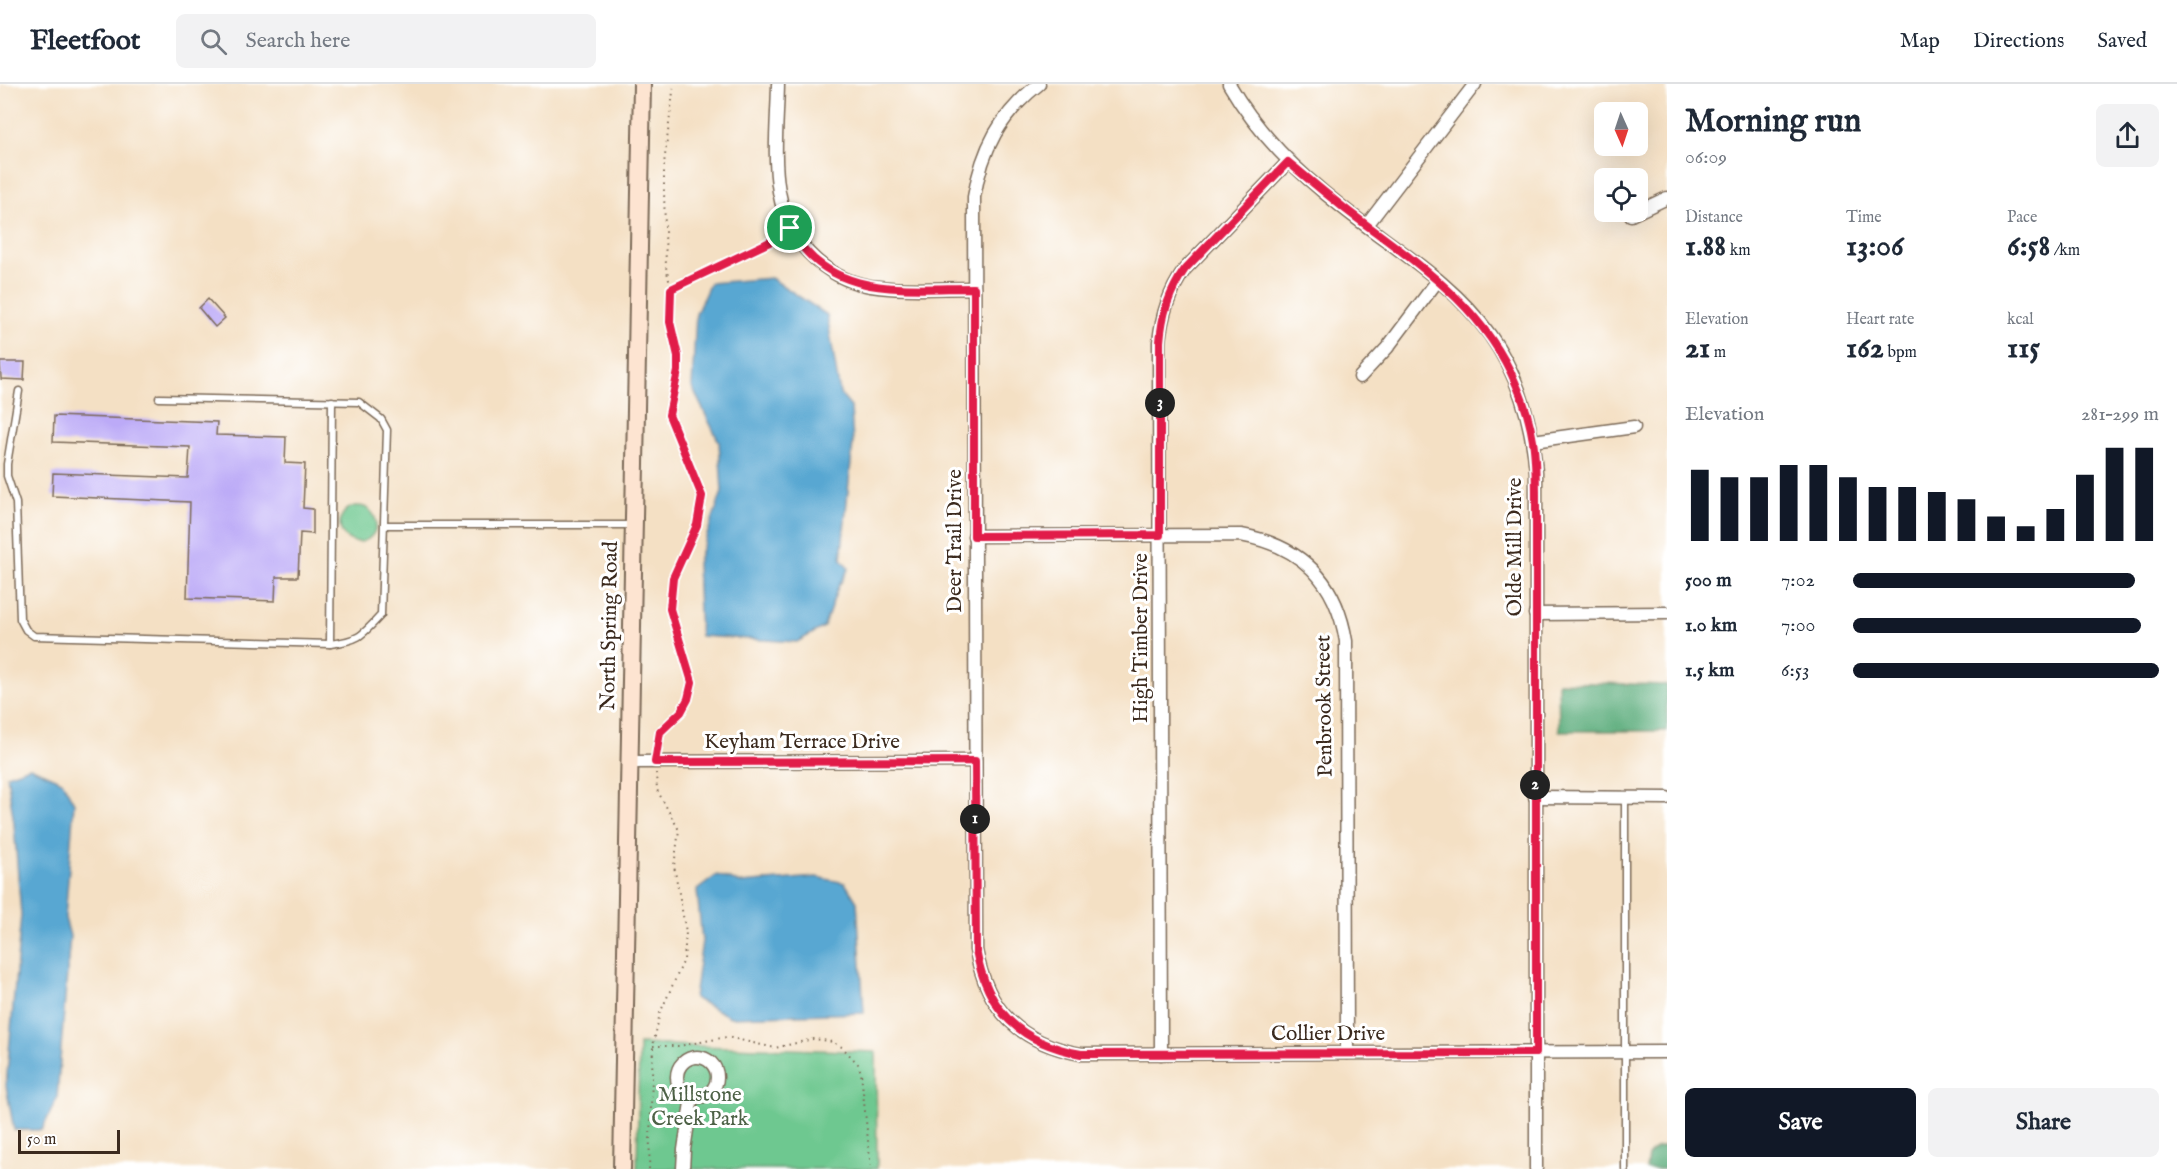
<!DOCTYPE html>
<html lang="en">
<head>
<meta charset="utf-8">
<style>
  :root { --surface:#fff; --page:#f2f2f3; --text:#1f2937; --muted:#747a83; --line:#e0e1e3; --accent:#111827 }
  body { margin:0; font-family:"IM FELL English",serif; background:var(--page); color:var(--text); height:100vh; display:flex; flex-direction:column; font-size:22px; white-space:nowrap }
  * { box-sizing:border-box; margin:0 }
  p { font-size:20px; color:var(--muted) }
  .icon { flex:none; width:33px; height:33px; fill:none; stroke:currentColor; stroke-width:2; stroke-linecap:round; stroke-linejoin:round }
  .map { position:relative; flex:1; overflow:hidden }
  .sheet { display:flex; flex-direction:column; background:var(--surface); width:510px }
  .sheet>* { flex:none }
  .needle { width:39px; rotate:177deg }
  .tools { position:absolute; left:1594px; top:18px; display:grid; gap:12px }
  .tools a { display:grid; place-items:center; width:54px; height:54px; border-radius:9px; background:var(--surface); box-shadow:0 6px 24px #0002; font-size:30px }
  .scale { position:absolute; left:18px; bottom:15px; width:102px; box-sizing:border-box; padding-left:6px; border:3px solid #3b2a1e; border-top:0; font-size:16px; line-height:21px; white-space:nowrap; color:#3b2a1e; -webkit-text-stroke:4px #fff; paint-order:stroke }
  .pin { position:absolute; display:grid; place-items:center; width:51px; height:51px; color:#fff; margin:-26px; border:3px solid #fff; border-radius:50%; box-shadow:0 2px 6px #0007 }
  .km { position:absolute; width:30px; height:30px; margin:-15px; border-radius:50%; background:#222; color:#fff; font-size:16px; line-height:30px; text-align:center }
  .round { display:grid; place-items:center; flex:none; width:63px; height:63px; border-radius:9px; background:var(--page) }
  .head { display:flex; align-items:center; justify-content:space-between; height:102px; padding:0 18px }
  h1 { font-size:33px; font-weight:700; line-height:45px }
  .figures { display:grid; grid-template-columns:repeat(3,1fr); gap:9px; height:102px; padding:6px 18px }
  .figures div { display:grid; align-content:center }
  .figures b { font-size:30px; font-weight:700 }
  .figures small { font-size:16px; font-weight:400 }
  .figures p { font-size:16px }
  .chart { height:168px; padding:12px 18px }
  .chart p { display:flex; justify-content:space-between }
  .chart svg { width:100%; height:108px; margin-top:6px; stroke:var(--accent); stroke-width:6 }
  .button { display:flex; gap:12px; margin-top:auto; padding:12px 18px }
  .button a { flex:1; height:69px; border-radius:9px; background:var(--accent); color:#fff; font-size:24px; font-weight:700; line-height:69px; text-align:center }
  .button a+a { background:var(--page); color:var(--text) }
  ul { padding:0 18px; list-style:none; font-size:20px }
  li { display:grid; grid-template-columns:96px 72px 1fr; align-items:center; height:45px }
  li i { height:15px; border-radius:8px; background:var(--accent) }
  header { display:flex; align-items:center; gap:36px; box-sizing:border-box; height:84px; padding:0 30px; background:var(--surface); border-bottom:2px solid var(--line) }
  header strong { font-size:28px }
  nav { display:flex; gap:33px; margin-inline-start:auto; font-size:21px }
  .search { width:420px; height:54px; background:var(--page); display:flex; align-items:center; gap:15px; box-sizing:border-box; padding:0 21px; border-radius:9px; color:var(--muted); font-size:22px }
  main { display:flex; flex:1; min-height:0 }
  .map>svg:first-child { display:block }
  .green { fill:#6ec890; stroke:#547957; stroke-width:1.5 }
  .forest { fill:#5aac7a; stroke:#4a6b4c; stroke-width:1.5 }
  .water { fill:#59a7d2; stroke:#4a6878; stroke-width:1.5 }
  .building { fill:#bcaaf7 }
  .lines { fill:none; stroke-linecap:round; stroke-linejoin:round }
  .service-casing { stroke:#7c6a58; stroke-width:9 }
  .minor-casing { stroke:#7c6a58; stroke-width:15 }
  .secondary-casing { stroke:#7c6a58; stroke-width:20 }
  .path { stroke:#7c6a58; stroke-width:2; stroke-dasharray:1.5 4.5; stroke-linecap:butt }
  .service { stroke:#fff; stroke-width:6 }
  .minor { stroke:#fff; stroke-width:12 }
  .secondary { stroke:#fde4d1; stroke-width:16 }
  .route-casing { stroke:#fff; stroke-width:12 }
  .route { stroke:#e11d48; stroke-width:8 }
  .labels { text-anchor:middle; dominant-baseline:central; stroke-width:6; stroke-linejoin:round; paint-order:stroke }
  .street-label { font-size:21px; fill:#3b2a1e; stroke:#fff }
  .park-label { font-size:21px; fill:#4d6146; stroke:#fff }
</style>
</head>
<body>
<header>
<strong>Fleetfoot</strong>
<div class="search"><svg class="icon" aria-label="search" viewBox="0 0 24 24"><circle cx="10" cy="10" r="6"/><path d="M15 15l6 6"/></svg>Search here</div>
<nav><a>Map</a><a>Directions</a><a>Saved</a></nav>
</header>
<main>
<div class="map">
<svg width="1667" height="1085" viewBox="0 0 1667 1085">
  <rect width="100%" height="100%" fill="#fff"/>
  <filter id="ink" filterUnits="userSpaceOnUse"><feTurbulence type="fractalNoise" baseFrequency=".0167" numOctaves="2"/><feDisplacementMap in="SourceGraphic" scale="12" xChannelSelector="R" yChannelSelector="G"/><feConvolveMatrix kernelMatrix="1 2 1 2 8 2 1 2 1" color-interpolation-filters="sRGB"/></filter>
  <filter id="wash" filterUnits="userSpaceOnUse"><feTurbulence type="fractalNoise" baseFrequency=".008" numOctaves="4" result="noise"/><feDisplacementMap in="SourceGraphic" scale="24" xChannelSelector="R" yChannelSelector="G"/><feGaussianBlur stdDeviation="1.35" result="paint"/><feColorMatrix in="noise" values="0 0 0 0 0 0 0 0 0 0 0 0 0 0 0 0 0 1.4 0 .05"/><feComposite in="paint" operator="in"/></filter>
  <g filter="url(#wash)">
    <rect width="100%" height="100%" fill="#f4e0c4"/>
    <g class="green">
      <circle cx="358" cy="440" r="18"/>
      <path d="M639,960L876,968L877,1085H637Z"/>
    </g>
    <g class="forest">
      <path d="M1558,598L1667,601V647H1559Z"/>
      <path d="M1667,1062V1085H1646L1648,1072L1656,1064Z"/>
    </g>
    <g class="water">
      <path d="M771,194L827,231L840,310L851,323L853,359L841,475L849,484L838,503L824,543L797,558L700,552L697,479L722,408L719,358L692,303L696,230L710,199Z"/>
      <path d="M30,683L62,697L74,719L65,834L70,852L57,1014L42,1046H14L6,1002L21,831L14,740L7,691Z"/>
      <path d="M717,791L741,799L816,793L845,799L857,818L864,929L730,933L694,914L702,857L697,806Z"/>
    </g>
    <g id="blocks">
      <g class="building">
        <path d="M208,215L225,234L215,243L199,224Z"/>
        <path d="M0,278H25L24,296L1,295Z"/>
        <path d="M54,332L217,338L216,351L286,353L285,379L305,380L303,424L313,425V450L300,449L298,493H276L275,517L187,514L190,418L52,412L53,389L188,394L190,363L53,358Z"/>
      </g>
    </g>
  </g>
  <g filter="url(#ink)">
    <use href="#blocks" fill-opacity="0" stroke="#7c6a58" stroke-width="1.5"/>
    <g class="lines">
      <g class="service-casing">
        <g id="service">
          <path d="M19,307L7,380V392L16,419L20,535L26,546L34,552L330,560C359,556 361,553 381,531L387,346L381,335L359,318L159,314"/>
          <path d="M386,441H634"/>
          <path d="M330,560L332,317"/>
          <path d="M1625,714V1085"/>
        </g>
      </g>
      <g class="minor-casing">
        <g id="minor">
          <path d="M778,0C777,62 764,130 816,176C833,191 855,201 878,203C909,207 942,204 974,204"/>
          <path d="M1039,0C1000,31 982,65 974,113L976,866C987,927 1020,959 1081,970L1667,968"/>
          <path d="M1229,0C1258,50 1297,88 1342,123C1393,164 1452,197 1490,251C1519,292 1532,339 1536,388V1085"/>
          <path d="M1631,131L1667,114"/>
          <path d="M1367,141L1475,0"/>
          <path d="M1360,293L1387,264L1438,196"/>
          <path d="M1533,357L1634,343"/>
          <path d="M974,452L1241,451C1301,462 1336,496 1346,557L1347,969"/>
          <path d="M1535,530L1667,529"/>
          <path d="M629,678L975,677"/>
          <path d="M1535,713L1667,714"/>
          <path d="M1161,970L1159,258C1162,230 1169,208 1185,185L1288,78"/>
          <circle cx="697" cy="993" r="20"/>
          <path d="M683,1085L684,1066L692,1012"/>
        </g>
      </g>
      <g class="secondary-casing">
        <path id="secondary" d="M622,1085L642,0"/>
      </g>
      <g class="path">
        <path d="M671,205L782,151"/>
        <path d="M657,666L660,648L681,628L688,615L691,598L670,525L673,494L697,441L702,412L669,331L678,287V272L670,238L671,205L666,183L664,106V80L674,0"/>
        <path d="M653,962H679L727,953L775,964L813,955L829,957L842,963L858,980L861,989L871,1085"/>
        <path d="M649,1085L653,962L660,929L684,876L686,848L674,782L679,746L657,706L656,689"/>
      </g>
      <use href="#service" class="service"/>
      <use href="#minor" class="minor"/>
      <use href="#secondary" class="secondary"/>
    </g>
  </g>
  <g class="lines" filter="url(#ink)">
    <g class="route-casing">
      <path id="route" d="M1288,78C1306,93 1325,109 1344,124C1411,176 1482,218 1516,300C1524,318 1530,337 1533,357C1536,376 1536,396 1536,416V969L1081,970C1020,959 987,927 976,866L975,677L655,678L660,648L681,628L688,615L692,598L670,525L673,494L697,441L702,412L669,331L678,287V272L670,238L671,205L778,154L790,144C828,216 905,204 974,204V452L1160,451V258C1162,230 1169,208 1185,185Z"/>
    </g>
    <use href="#route" class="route"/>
  </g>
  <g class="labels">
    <g class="street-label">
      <text transform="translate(955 457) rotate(-90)">Deer Trail Drive</text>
      <text transform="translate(1515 463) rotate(-90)">Olde Mill Drive</text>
      <text transform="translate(610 542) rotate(-89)">North Spring Road</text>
      <text transform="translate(1141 554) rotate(-90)">High Timber Drive</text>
      <text transform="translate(1325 622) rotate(-91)">Penbrook Street</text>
      <text x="802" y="658">Keyham Terrace Drive</text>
      <text x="1328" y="950">Collier Drive</text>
    </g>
    <g class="park-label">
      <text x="700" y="1011">Millstone<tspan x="700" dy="24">Creek Park</tspan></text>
    </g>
  </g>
</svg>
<div class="tools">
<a><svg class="needle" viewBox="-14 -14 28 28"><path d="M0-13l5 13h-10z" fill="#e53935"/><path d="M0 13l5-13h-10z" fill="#747a83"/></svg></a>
<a><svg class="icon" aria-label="locate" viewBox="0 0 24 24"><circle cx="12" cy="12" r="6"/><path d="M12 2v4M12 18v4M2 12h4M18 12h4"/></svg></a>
</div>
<div class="scale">50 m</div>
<div class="pin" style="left:790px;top:144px;background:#1e9e55"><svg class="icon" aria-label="arrive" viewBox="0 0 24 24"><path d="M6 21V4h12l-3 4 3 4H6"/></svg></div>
<b class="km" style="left:975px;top:735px">1</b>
<b class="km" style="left:1535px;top:701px">2</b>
<b class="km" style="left:1160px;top:319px">3</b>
</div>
<section class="sheet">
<div class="head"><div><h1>Morning run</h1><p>06:09</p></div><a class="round"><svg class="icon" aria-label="share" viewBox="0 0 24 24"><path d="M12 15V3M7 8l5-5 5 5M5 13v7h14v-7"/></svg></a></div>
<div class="figures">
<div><p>Distance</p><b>1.88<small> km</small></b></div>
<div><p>Time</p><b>13:06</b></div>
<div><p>Pace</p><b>6:58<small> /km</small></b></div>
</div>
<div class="figures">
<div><p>Elevation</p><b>21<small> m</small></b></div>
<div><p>Heart rate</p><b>162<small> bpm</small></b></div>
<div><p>kcal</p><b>115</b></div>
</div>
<div class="chart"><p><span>Elevation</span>281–299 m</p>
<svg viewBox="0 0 160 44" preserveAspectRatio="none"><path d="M5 44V15M15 44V18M25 44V18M35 44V13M45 44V13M55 44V18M65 44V22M75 44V22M85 44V24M95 44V27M105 44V34M115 44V38M125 44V31M135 44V17M145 44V6M155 44V6"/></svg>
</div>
<ul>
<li><b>500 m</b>7:02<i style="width:92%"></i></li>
<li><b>1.0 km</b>7:00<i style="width:94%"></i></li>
<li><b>1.5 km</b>6:53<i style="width:100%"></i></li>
</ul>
<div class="button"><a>Save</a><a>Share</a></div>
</section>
</main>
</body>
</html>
